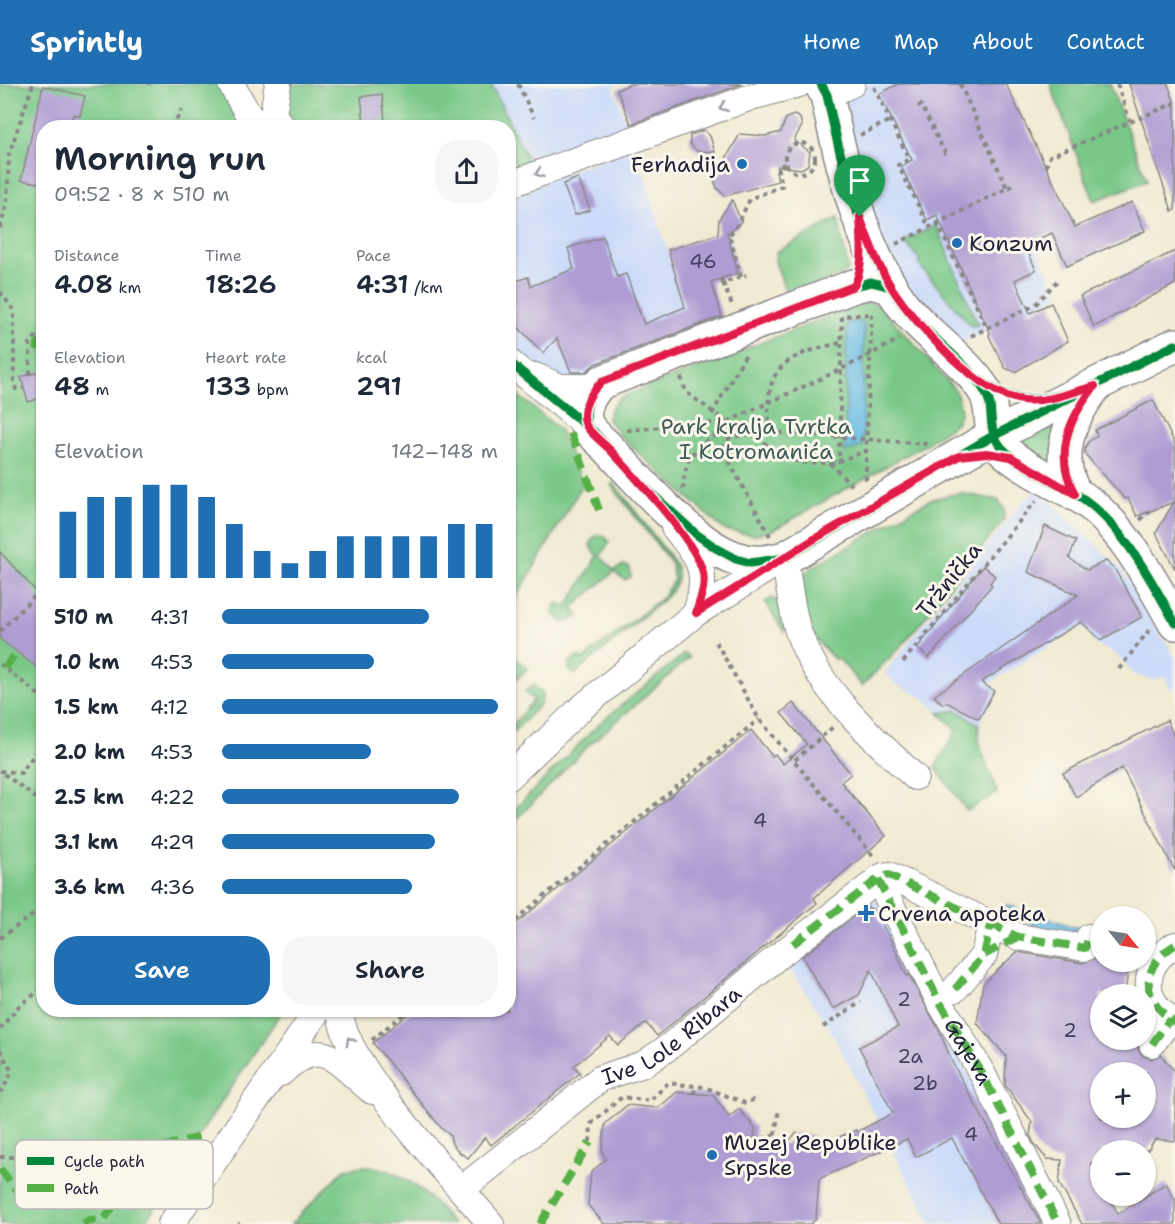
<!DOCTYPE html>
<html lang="en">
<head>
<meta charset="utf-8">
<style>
  :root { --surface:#fff; --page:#f6f6f7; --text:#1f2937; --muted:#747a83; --accent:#1f6fb2 }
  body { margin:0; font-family:"Shantell Sans",sans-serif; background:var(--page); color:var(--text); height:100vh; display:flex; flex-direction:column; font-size:22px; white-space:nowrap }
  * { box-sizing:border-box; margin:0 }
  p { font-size:20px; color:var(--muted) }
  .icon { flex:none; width:33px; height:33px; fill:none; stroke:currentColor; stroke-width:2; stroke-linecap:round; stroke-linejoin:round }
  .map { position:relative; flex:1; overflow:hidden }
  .panel { position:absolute; left:36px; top:36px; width:480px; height:897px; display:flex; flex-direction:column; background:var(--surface); border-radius:24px; box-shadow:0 2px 4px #0004 }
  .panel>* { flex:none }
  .needle { width:39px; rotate:120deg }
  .buttons { position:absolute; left:1090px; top:822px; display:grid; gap:12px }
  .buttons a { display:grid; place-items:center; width:66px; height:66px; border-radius:50%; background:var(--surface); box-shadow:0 2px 4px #0004; font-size:30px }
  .pin { position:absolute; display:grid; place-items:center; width:51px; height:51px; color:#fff; margin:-62px -26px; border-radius:50% 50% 50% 0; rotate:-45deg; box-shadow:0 0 6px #0007 }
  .pin .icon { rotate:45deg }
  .round { display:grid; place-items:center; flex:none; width:63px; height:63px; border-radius:24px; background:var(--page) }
  .headline { display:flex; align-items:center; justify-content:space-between; height:102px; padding:0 18px }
  h1 { font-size:33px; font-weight:600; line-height:45px }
  .stats { display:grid; grid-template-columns:repeat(3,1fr); gap:9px; height:102px; padding:6px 18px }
  .stats div { display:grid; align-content:center }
  .stats b { font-size:26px; font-weight:600 }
  .stats small { font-size:16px; font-weight:400 }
  .stats p { font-size:16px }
  .chart { height:168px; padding:12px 18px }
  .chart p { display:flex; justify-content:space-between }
  .chart svg { width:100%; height:108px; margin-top:6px; stroke:var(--accent); stroke-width:6 }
  .primary-button { display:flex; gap:12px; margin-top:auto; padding:12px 18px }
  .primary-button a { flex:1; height:69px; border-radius:24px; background:var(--accent); color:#fff; font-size:24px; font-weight:600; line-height:69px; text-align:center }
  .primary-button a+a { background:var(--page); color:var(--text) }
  ul { padding:0 18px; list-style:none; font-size:20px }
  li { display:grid; grid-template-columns:96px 72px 1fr; align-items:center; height:45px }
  li i { height:15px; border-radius:8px; background:var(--accent) }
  header { display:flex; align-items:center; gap:36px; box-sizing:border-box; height:84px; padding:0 30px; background:var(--accent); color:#fff }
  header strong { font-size:28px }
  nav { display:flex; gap:33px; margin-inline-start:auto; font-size:21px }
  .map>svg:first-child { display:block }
  .built { fill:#ccdbf9 }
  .green { fill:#79c888; stroke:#4e7562; stroke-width:1.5 }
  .water { fill:#67bce3; stroke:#446f8f; stroke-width:1.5 }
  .building { fill:#ae9cd3; fill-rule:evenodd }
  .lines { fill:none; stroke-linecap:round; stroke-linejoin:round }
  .minor-casing { stroke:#898686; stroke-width:28 }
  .major-casing { stroke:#898686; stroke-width:36 }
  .path { stroke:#898686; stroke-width:4; stroke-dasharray:4.5 4.5; stroke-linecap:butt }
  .minor { stroke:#fff; stroke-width:26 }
  .major { stroke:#fff; stroke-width:33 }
  .quiet { stroke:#55b146; stroke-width:8; stroke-dasharray:15 8; stroke-linecap:butt }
  .cycleway-casing { stroke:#fbf7ec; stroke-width:13 }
  .cycleway { stroke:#00873e; stroke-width:9 }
  .oneway { stroke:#9c9ca7 }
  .route-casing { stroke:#fff; stroke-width:12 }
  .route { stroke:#e11d48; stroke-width:8 }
  .poi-dot { fill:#1f6fb2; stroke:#fbf7ec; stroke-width:2 }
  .labels { text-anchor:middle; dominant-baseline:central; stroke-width:6; stroke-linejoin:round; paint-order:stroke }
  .number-label { font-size:20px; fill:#454061 }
  .poi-label { font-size:22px; fill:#22223b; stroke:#fbf7ec; text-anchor:start }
  .park-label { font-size:22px; fill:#405c56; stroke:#fbf7ec }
  .street-label { font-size:22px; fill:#22223b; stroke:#fbf7ec }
  .key { fill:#fbf7ec; stroke:#bab7b7; stroke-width:1.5 }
  .key-label { font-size:16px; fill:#22223b }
</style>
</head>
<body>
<header>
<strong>Sprintly</strong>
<nav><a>Home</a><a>Map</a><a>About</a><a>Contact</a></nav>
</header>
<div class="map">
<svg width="1175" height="1140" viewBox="0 0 1175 1140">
  <rect width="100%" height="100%" fill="#fbf7ec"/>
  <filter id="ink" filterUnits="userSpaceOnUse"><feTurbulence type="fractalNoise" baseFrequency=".0167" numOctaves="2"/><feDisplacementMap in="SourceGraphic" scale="12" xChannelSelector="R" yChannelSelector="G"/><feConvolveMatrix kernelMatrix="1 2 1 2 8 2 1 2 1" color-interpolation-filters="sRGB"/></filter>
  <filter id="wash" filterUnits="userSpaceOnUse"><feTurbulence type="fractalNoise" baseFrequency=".008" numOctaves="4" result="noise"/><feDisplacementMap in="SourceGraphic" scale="24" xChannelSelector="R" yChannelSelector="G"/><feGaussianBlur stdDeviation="1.35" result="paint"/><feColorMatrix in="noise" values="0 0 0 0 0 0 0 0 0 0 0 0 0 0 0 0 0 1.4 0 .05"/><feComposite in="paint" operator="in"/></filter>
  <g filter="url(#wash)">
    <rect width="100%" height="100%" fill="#f0ead2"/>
    <g class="built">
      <path d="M491,0H618L613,3L630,47L530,81Z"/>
      <path d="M866,0H961L1059,212L958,260L923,224L882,166L842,12Z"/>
      <path d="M635,63L684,220L715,209L724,238L571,299L534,285L509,263V110Z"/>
      <path d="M1037,405L1118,482L1140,512L1175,574V603L1171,606L1165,592L1154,596L1135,591L1116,570L1095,560L1087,546L1081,543L989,599L999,606L979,640L956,626L939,629L924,614L897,601L885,588L1023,418Z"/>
      <path d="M869,816L877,818L974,1002L1052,1140H931L829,943L786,879Z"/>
    </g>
    <g class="green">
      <path d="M0,0H217L249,43L44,44V926H283L206,1041L145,1140H0Z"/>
      <path d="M288,0H491L530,81L509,92L508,44L296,43C285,27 283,19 288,0Z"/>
      <path d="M1050,0H1110L1147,97L1094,117Z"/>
      <path d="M838,134L848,185L846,189L787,212L775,177L776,168Z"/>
      <path d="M936,141L978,241L971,242L920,182L918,179L920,176L904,157Z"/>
      <path d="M866,218L880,222L956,307L961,327L956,339L926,360L773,446L754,451L724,446L621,353L608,335L610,325L619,314Z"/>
      <path d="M509,304L560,346L583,400L509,526Z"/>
      <path d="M1054,332L1060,387L1007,352Z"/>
      <path d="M614,399L673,477C682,492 676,503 664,515L575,590L569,586V579L578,573L582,576L662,514L674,496L671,479L611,401Z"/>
      <path d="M959,409L998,416L1004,425V436L905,558L862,602L839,575H834L807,546L801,509V492L816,481L931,415Z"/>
      <path d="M598,451H603L610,458L601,471L614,487L624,481L630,484L631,493L625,496L614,488L572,524L579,532L568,538H562L553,529L554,523L558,519L567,522L598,472L590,462L593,454Z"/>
      <path d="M772,514L777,517L787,540L784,548L765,518Z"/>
      <path d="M685,569L689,574L587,663L509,743V731L600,639Z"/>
      <path d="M517,576L528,584L509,603V589Z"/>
      <path d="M533,601L543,609L541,619L509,653V645L534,616L525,608Z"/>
      <path d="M956,626L979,640C976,667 991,684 997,709L967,727L935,683L957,646L939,629Z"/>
      <path d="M364,1082C402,1084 430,1111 453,1140H291L345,1085Z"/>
    </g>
    <g class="water">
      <path d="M847,238H864L863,362L845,368Z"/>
      <path d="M1006,821L1081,845L1077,855L1003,831Z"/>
    </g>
    <g id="blocks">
      <g class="building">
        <path d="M630,0H742L631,40L617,6Z"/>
        <path d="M898,0H1006L1075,143L1132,118L1145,147L1067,182L1052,149L1025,161L1036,186L1015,196L1030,229L1051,219L1068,257L1015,288L1005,284L989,252L990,249L937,131L927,136L901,82L912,76L879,10Z"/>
        <path d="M1129,0H1168L1175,20V126L1172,127Z"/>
        <path d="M43,2L85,12L80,32L73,30L70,44H44V100L21,96Z"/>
        <path d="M382,10L385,36L364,39L361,13Z"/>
        <path d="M794,31L800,34L802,42L794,56L810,68L808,81L801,85L778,82L776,87L778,97L725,112L717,104L714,95L740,50L765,52L781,48L786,34Z"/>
        <path d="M704,46L710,52L715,68L697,67L690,60V51Z"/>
        <path d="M578,94L590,126L575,131L563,100Z"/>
        <path d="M732,116L741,137L737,143L727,149L738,189L711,198L722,232L595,280L585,288H571L557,254L543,269L519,244L508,254V200L528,193L531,202L574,185L568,164L603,153L617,193L626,190L644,240L685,223L668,166L718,150L719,135Z"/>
        <path d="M1175,167V200L1094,243L1080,212Z"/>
        <path d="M44,286V313L28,318L21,293Z"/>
        <path d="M1153,316L1175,360V485L1156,449L1174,418L1137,432L1128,414L1125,415L1085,370V365L1088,358L1097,352L1095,346Z"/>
        <path d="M1045,442L1076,457L1069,474L1087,486L1106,477L1114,484L1142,533L1101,556L1081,538L981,598L994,607L979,635L946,618L943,620L934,612L1078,511L1028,488Z"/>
        <path d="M0,468L33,504L44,521V589L0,555Z"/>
        <path d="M983,482L995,492L990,499L992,501L929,574L917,564Z"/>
        <path d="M793,619L851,690L841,698L886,752L814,814L817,819L657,952L646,939L618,961L610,952L574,982L580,989L491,1061L485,1053L468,1074L460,1069L452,1060L450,1051L443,1046L373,959L413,926H508V846L751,646L772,672L775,670L783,680L807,660L781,629Z"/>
        <path d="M1167,636L1175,656V787L1122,684L1076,713L1063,689Z"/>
        <path d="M867,823L874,826L890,855L907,892L909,891L939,946L953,980L1041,1140H998L952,1054L916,1073L907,1055L819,1095L816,1135L811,1140H604L588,1121L591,1088L606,1075L602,1068L605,1040L627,1021L658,1024L677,1008L713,1011L729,1033L739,1025L755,1044L754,1057L786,1060L796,1049L813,1052L820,1061L856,1046L857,1048L893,1029L859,963L898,943L871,886L859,911L833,925L802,873Z"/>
        <path d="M1017,868L1083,879L1096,874L1101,875V878H1122L1128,887L1125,910H1101V956H1138V966L1143,972L1151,975L1161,971L1175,988V1057L1155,1055L1148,1066H1101V1073L1091,1079L1101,1097V1112H1109L1118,1130L1166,1099L1175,1116V1140H1082L1059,1099L1062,1076L1047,1075L1035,1061L1030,1051L1032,1038L1005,1001L1006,972L977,939L983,900ZM1101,988H1146V1034H1101Z"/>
      </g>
    </g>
  </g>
  <g filter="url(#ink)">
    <use href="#blocks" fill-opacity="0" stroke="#898686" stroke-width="1.5"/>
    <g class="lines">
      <g class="minor-casing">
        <g id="minor">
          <path d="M231,0L256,44"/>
          <path d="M278,0L273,30L282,44"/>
          <path d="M827,11L852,0"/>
          <path d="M508,101L751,13L799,0"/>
          <path d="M508,277L587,342"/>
          <path d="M535,292L560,303H596"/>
          <path d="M674,443C701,478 709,485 696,529"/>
          <path d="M508,694L579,626L696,529L785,474C788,498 791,524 798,547C818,606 871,652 915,693"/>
          <path id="s1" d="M878,795L938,915L982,989L1058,1140"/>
          <path d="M1175,861C1140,881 1140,917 1175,938"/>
          <path d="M955,905L984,871L991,839"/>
          <path d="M340,926C340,977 455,1097 491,1140"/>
          <path d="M1152,960L1170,935"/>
          <path d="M281,989C323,950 336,978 372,1007"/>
          <path id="s2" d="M462,1105L601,994L644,980L670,962L776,874L883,792L889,791L1018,853L1085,864L1089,853L1101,857"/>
          <path d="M171,1140L318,926"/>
        </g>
      </g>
      <g class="major-casing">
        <g id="major">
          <path d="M821,0L827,11C841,78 861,164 902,220C926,251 962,273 984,306C997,325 984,345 1003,365C1016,380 1057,400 1076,410C1120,436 1151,496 1175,539"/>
          <path d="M891,203L871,198L854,202L602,298C591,307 578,328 588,343C593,351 604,359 610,366C641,399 692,459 735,474C752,481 767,478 785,474L993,352L1175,261"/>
          <path d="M1075,410C1053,371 1070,334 1095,302"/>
        </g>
      </g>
      <g class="path">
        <path d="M518,0L534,34"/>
        <path d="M960,0L1007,104"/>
        <path d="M1117,0L1130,37"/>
        <path d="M149,1V0"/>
        <path d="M874,3L909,75L898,81L929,143"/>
        <path d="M918,23L921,21L945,69L949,68"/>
        <path d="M172,44L182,25"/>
        <path d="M860,51L891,36"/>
        <circle cx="800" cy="74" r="15"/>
        <path d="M1046,83L1050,72L1175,19"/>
        <path d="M937,139L987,244"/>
        <path d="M0,144L7,120L9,70L33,0"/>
        <path d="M896,160L1014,101"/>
        <path d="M741,193L729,150L734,147L750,115L782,102L778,82L786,80"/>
        <path d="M721,195L723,199L746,191"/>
        <path d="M723,199L733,223"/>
        <path d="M0,208L14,226V297L16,305L24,304"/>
        <path d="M872,230L866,367L839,377L842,232Z"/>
        <path d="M971,252L1035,221L1057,197"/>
        <path d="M840,259C782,272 762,284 770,348L730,353L727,338C784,311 844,286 899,255"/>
        <path d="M30,290V259L44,244"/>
        <path d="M681,293L686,308L725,337"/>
        <path d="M712,330L746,270"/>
        <path d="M627,346L727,338"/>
        <path d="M770,348L928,360"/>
        <path d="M760,350C771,380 813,382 839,377"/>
        <path d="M730,353L724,363L726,372L770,452"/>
        <path d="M830,379L854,404"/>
        <path d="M866,396V367"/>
        <path d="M683,405C685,370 697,359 728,346"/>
        <path d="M1140,436L1150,427"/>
        <path d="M0,547L44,503"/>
        <path d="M716,558L759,635L875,774"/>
        <path d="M903,578L1036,417"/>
        <path d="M0,580L44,615"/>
        <path d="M1119,585L1150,545"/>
        <path d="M795,676L834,642"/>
        <path d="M0,687L21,689L44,657"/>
        <path d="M4,690L44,720"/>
        <path d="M508,842L759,635"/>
        <path d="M0,854L44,823"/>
        <path d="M823,943L861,918"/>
        <path d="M0,945L19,922L44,903"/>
        <path d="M372,956L408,926"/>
        <path d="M0,966L12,988L2,1007L0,1006"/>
        <path d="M694,1010L695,1001"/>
        <path d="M775,1050L765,1054L778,1059"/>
        <path d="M590,1058L591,1040L622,1013L650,1017L668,999L704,1003L745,1019L758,1014"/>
        <path d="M778,1059L775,1050L779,1025"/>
        <path d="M0,1073C33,1072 67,1079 93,1100L151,1071"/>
        <path d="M239,1140L240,1139"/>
      </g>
      <use href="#minor" class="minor"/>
      <use href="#major" class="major"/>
      <g class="quiet">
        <path d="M44,254L38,260L37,268L44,274"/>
        <path d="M571,349L599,426"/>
        <path d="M5,584L17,567"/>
        <path d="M878,795L938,915L982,989L1058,1140"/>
        <path d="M793,860L878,795L889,791L1018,853L1085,864L1089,853L1101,857"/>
        <path d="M1175,861C1140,881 1140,917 1175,938"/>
        <path d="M984,871L1018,853"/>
        <path d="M955,905L984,871L991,839"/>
        <path d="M1152,960L1170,935"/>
        <path d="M0,1085C6,1092 12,1102 19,1107C40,1121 73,1108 93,1100"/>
        <path d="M83,1140L89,1136L104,1135L151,1071L172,1060L204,1052"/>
        <path d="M540,1140L590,1058"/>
      </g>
      <g class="cycleway-casing">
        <g id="cycleway">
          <path d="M821,0L827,11C841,78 861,164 902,220C926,251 962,273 984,306C997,325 984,345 1003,365C1016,380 1057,400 1076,410C1120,436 1151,496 1175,539"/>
          <path d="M508,277L594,348L642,401L696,450L716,464L736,475L750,479L785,474L993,352L1175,261"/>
          <path d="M978,295C1009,317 1029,319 1065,310"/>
          <path d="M587,342C585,324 587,310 602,298L854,202L871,198L891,203"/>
          <path d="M1075,410C1054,374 1069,335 1092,305"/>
        </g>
      </g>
      <use href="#cycleway" class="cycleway"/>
    </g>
    <defs><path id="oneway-chevron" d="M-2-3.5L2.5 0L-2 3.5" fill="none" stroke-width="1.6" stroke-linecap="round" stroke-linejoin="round" transform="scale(1.5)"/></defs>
    <g class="oneway">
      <use href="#oneway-chevron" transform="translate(723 23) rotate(160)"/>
      <use href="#oneway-chevron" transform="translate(539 89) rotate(160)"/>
      <use href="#oneway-chevron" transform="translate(350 957) rotate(-119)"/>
    </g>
  </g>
  <g class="lines" filter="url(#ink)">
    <g class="route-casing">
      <path id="route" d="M860,133C869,157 878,182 892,204C915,240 978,311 1023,316C1046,319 1072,308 1095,302C1069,334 1053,370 1075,410L1011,373L987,369L959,372L816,454L696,529C700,515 707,500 702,485C692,454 636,394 613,369C606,361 593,352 587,343C578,328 591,307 602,298L854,202C865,180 861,156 860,133Z"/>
    </g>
    <use href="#route" class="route"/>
  </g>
  <g class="poi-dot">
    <circle cx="742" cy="80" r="6"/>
    <circle cx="957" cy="159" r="6"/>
    <path d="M863 820h6v6h6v6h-6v6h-6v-6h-6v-6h6z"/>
    <circle cx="712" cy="1071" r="6"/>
  </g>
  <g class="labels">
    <g class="number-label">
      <text x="703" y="177">46</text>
      <text x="760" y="736">4</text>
      <text x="904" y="915">2</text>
      <text x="1070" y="946">2</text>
      <text x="910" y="972">2a</text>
      <text x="925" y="999">2b</text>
      <text x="971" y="1050">4</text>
    </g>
    <g class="poi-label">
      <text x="730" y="80" text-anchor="end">Ferhadija</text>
      <text x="969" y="159">Konzum</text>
      <text x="878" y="829">Crvena apoteka</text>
      <text x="724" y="1058">Muzej Republike<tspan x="724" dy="25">Srpske</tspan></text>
    </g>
    <g class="park-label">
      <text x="756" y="342">Park kralja Tvrtka<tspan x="756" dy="25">I Kotromanića</tspan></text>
    </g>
    <g class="street-label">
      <text transform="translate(949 496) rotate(-51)">Tržnička</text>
      <text stroke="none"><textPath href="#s2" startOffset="261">Ive Lole Ribara</textPath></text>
      <text stroke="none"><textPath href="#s1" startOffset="195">Gajeva</textPath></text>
    </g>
  </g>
  <rect x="15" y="1056" width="198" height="69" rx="9" class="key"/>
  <rect x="27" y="1073" width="27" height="8" fill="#00873e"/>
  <rect x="27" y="1100" width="27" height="8" fill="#55b146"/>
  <g class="key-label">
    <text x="64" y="1083">Cycle path</text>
    <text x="64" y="1110">Path</text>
  </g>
</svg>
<div class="buttons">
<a><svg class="needle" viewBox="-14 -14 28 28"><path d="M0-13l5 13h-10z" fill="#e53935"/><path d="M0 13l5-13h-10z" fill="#747a83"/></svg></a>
<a><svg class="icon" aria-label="layers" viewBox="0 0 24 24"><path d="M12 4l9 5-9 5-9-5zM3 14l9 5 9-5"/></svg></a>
<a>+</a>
<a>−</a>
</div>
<div class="pin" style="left:860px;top:133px;background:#1e9e55"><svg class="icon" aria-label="arrive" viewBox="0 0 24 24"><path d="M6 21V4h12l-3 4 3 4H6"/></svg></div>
<section class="panel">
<div class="headline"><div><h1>Morning run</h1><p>09:52 · 8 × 510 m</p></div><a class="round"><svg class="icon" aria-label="share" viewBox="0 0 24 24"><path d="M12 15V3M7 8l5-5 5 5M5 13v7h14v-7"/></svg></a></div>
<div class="stats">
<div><p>Distance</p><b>4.08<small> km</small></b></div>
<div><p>Time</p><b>18:26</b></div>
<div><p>Pace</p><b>4:31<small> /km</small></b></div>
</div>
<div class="stats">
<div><p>Elevation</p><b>48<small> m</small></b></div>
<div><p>Heart rate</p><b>133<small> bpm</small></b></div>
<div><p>kcal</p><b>291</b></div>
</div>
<div class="chart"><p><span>Elevation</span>142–148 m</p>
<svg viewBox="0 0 160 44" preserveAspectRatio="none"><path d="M5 44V17M15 44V11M25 44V11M35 44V6M45 44V6M55 44V11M65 44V22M75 44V33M85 44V38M95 44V33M105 44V27M115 44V27M125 44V27M135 44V27M145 44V22M155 44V22"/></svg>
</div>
<ul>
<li><b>510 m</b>4:31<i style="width:75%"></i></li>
<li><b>1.0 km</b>4:53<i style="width:55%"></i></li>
<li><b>1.5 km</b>4:12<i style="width:100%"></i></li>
<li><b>2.0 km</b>4:53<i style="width:54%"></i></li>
<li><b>2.5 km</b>4:22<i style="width:86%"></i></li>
<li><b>3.1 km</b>4:29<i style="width:77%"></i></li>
<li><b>3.6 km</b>4:36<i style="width:69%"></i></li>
</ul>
<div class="primary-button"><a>Save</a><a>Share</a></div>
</section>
</div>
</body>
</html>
